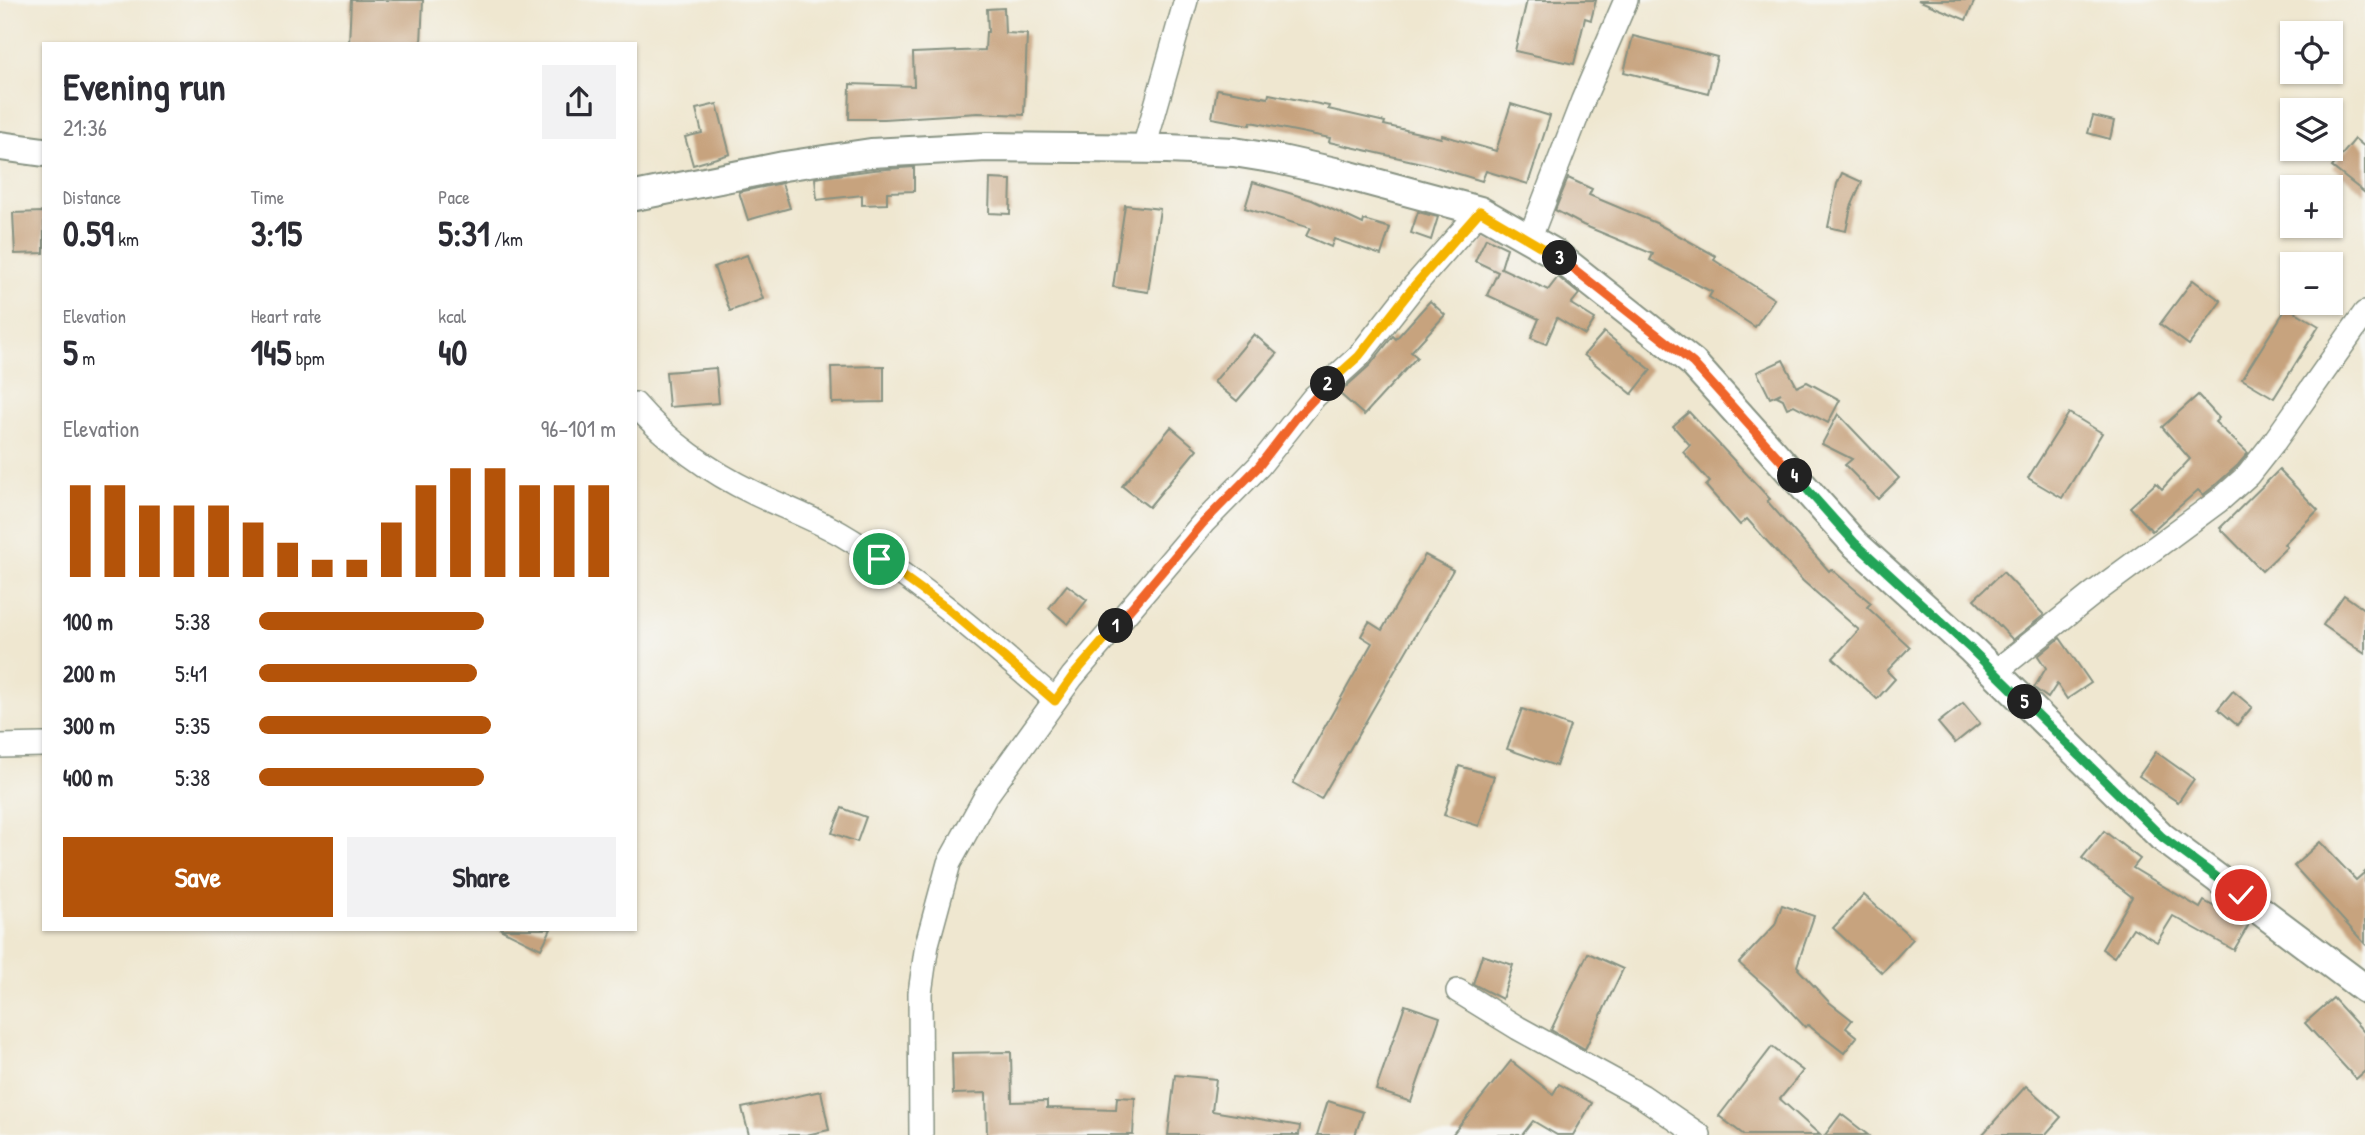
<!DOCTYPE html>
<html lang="en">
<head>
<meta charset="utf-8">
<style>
  :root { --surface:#fff; --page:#f2f2f3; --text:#2b2b33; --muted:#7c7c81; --accent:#b45309 }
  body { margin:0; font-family:"Patrick Hand",sans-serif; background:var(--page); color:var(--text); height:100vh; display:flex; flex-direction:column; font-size:26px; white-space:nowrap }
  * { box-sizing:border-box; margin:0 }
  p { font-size:23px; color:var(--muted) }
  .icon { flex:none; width:38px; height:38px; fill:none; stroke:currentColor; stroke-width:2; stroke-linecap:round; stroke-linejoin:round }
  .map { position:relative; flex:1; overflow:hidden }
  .sheet { position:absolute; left:42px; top:42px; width:595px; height:889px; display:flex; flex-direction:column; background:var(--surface); border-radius:0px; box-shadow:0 2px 5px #0004 }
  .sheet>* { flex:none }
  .controls { position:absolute; left:2280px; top:21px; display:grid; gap:14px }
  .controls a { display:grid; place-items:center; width:63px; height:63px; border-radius:0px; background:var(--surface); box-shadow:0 2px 5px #0004; font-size:35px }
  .pin { position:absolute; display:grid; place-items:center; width:60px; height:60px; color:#fff; margin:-30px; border:4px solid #fff; border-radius:50%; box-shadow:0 2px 7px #0007 }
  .km { position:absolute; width:35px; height:35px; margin:-18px; border-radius:50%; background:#222; color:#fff; font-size:19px; line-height:35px; text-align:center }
  .round { display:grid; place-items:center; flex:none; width:74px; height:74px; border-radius:0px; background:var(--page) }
  .overview { display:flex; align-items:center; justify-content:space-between; height:119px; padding:0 21px }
  h1 { font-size:38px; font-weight:800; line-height:52px }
  .stats { display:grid; grid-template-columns:repeat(3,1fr); gap:10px; height:119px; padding:7px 21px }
  .stats div { display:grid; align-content:center }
  .stats b { font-size:35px; font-weight:800 }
  .stats small { font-size:19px; font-weight:400 }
  .stats p { font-size:19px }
  .chart { height:196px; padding:14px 21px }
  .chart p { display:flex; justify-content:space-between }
  .chart svg { width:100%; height:126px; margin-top:7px; stroke:var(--accent); stroke-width:6 }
  .cta { display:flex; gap:14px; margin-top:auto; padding:14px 21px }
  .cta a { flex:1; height:80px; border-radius:0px; background:var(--accent); color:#fff; font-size:28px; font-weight:800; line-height:80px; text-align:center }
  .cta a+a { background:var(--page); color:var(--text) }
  ul { padding:0 21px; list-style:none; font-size:23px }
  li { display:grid; grid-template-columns:112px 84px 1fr; align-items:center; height:52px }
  li i { height:18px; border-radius:9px; background:var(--accent) }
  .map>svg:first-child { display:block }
  .building { fill:#c7a37e }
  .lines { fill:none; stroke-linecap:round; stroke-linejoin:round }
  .minor-casing { stroke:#879282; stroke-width:26 }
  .tertiary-casing { stroke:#879282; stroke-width:32 }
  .minor { stroke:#fff; stroke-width:23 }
  .tertiary { stroke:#fff; stroke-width:28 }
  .split-1-casing { stroke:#fff; stroke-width:14 }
  .split-2-casing { stroke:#fff; stroke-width:14 }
  .split-3-casing { stroke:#fff; stroke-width:14 }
  .split-4-casing { stroke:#fff; stroke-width:14 }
  .split-5-casing { stroke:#fff; stroke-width:14 }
  .split-6-casing { stroke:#fff; stroke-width:14 }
  .split-1 { stroke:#f5b400; stroke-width:9 }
  .split-2 { stroke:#f0652b; stroke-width:9 }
  .split-3 { stroke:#f5b400; stroke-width:9 }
  .split-4 { stroke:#f0652b; stroke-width:9 }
  .split-5 { stroke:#22a559; stroke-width:9 }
  .split-6 { stroke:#22a559; stroke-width:9 }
</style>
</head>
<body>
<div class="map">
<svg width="2365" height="1135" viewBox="0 0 2365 1135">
  <rect width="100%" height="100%" fill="#f6f6f2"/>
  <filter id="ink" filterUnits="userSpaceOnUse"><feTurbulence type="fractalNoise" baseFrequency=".0143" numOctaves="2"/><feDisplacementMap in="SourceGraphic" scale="14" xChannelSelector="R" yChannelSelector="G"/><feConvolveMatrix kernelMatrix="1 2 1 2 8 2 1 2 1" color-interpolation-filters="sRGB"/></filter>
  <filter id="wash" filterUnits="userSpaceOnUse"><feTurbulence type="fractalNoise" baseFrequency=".00686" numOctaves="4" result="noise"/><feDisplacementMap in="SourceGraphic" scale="28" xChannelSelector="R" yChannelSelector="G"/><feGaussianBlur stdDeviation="1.57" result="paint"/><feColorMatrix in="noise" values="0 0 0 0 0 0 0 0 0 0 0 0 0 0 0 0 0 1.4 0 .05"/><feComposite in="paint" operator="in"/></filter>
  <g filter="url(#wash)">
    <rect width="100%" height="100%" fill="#efe7d0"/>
    <g id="blocks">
      <g class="building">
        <path d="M351,0H423L421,44H349Z"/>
        <path d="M1527,0H1596L1591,20L1585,18L1574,64L1515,51Z"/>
        <path d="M1918,0H1975L1966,20Z"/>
        <path d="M1004,8L1005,33L1027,34L1024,115L978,113L884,119H849L850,84L914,86L913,53L985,50L986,32H988L987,9Z"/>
        <path d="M1633,36L1717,57L1708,93L1624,72Z"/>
        <path d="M1217,89L1268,98L1269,94L1329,106L1328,109L1385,122L1384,125L1441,138L1442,135L1496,151L1511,104L1550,116L1528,184L1486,171L1482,181L1426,164L1329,142L1330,138L1251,122L1250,125L1212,118Z"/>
        <path d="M717,104L730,154L693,165L685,137L702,133L696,109Z"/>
        <path d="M2093,116L2114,121L2110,139L2088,133Z"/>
        <path d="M2355,139L2365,147V193L2332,167Z"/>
        <path d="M914,167V191L887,192V204L862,205V195L817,200L815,178L873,170Z"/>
        <path d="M1842,173L1862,182L1851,207L1846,231L1828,227L1837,184Z"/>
        <path d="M1568,178L1592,189L1589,195L1656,223L1716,256L1714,260L1774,299L1755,327L1709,297L1712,292L1650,260L1653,254L1583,225L1555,210Z"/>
        <path d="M990,179L1011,180L1010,214L989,213Z"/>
        <path d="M1253,182L1312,200L1363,224L1364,220L1390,228L1381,255L1334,239L1331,247L1306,236L1310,228L1245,208Z"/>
        <path d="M782,183L790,208L748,220L739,192Z"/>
        <path d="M1125,205L1160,209L1148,292L1113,287Z"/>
        <path d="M44,212V253L15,254L13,213Z"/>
        <path d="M1418,212L1438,217L1431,240L1411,233Z"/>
        <path d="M1486,238L1507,248L1501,268L1548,290L1558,277L1579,294L1571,304L1595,319L1585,335L1557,318L1546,344L1531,338L1539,319L1487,295L1498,272L1475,261Z"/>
        <path d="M747,255L763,299L730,311L714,267Z"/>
        <path d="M2193,280L2221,301L2189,345L2160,324Z"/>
        <path d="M1430,301L1445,315L1411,352L1417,357L1364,415L1339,393L1370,365L1393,336L1396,339Z"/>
        <path d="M2287,307L2319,326L2274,398L2242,379Z"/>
        <path d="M1604,332L1651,370L1632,394L1584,355Z"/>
        <path d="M1254,334L1277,354L1237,401L1214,382Z"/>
        <path d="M1783,360L1797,387L1807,382L1840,400L1828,423L1794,405L1787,408L1783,399L1777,396L1781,393L1770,398L1757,372Z"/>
        <path d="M884,366V402L832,403L831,367Z"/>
        <path d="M716,368L719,403L669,407L666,372Z"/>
        <path d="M2198,395L2219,418L2215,422L2248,453L2238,465L2212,488L2203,495L2198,490L2152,531L2130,507L2156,483L2162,489L2190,459L2162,427Z"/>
        <path d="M1689,412L1770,499L1767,501L1829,571L1831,569L1871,603L1867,607L1910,647L1887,671L1895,679L1877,699L1833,658L1859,630L1803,581L1747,519L1740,525L1706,486L1710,482L1683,452L1690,445L1673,426Z"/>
        <path d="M2069,413L2102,433L2062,498L2028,478Z"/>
        <path d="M1838,414L1899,478L1878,499L1845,465L1852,459L1822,444Z"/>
        <path d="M1171,427L1197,449L1149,507L1122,486Z"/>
        <path d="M2279,470L2318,510L2284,544L2287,547L2262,571L2220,528Z"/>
        <path d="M1425,555L1453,570L1321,799L1293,783L1372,643L1361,636L1369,622L1382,630Z"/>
        <path d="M2003,572L2044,615L2013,640L1974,599Z"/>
        <path d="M1067,585L1087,600L1068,624L1049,608Z"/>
        <path d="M2344,595L2365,610V654L2323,625Z"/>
        <path d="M2060,638L2091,683L2067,699L2057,684L2048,698L2034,688L2046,668L2038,656Z"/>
        <path d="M2233,691L2252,707L2237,725L2218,709Z"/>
        <path d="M1963,703L1980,723L1955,743L1938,723Z"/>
        <path d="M1522,709L1570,726L1556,766L1507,749Z"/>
        <path d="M2156,752L2194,779L2178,802L2139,776Z"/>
        <path d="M1459,766L1494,776L1479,826L1444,815Z"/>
        <path d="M842,808L866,817L857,842L832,833Z"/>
        <path d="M2104,831L2140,859L2133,868L2200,908L2204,901L2248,926L2234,950L2173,916L2157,942L2133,928L2114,957L2102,949L2132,897L2082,858Z"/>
        <path d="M2320,842L2356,880L2365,872V944L2294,866Z"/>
        <path d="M1864,895L1913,939L1882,973L1833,928Z"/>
        <path d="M1782,905L1814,916L1797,966L1799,968L1798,969L1829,1002L1852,1020L1846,1028L1857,1037L1844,1053L1808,1025L1805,1027L1774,994L1739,963L1775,925Z"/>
        <path d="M500,929H551L541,949Z"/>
        <path d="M1588,953L1623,969L1585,1049L1551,1030Z"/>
        <path d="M1482,955L1513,965L1502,999L1473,984Z"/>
        <path d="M2333,998L2365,1033V1071L2356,1079L2305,1023Z"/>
        <path d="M1405,1005L1440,1017L1411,1102L1376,1090Z"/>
        <path d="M1772,1047L1803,1071L1780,1099L1820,1135H1744L1719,1116Z"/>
        <path d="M1011,1052L1012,1102L1047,1101V1108L1116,1110L1117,1097L1135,1098L1133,1135H987L986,1093L953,1094L952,1053Z"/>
        <path d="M1511,1061L1553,1094L1559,1084L1592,1103L1573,1135H1557L1533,1121L1522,1135H1452Z"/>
        <path d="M1175,1075L1216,1079L1212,1111L1300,1126L1299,1135H1168Z"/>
        <path d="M2026,1086L2061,1117L2045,1135H1982Z"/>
        <path d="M821,1091L829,1130L806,1135H749L742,1108Z"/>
        <path d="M1328,1101L1363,1112L1355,1135H1317Z"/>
        <path d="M1841,1114L1868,1135H1825Z"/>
      </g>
    </g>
  </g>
  <g filter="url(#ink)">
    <use href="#blocks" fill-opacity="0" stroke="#879282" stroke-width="2"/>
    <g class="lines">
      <g class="minor-casing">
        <g id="minor">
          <path d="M1144,148L1186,0"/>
          <path d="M1529,240L1583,100L1626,0"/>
          <path d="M635,404C667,441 710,472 754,493C783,507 813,518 841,534C919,580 987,641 1055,700"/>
          <path d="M1995,672L2094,593L2221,499L2248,475L2274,442L2365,313"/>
          <path d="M0,746L44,745"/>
          <path d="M1458,991L1518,1028L1642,1096L1699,1135"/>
          <path d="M921,1135L920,993L927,944L949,863L986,796L1072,677L1203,523L1259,466L1314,397L1359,356L1414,286L1480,211"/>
        </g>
      </g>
      <g class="tertiary-casing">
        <g id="tertiary">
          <path d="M0,146L44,152"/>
          <path d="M635,196L784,166L871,153L987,147L1167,149L1234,152L1277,159L1335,172L1480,211L1554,253L1693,363L1854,543L1972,650L2162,837L2365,989"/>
        </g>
      </g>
      <use href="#minor" class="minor"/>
      <use href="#tertiary" class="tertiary"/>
    </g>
  </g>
  <g class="lines" filter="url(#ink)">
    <g class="split-1-casing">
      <path id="split-1" d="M879,559L948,609L1055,701L1072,677L1116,626"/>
    </g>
    <g class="split-2-casing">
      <path id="split-2" d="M1116,626L1203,523L1259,466L1296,418L1328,384"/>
    </g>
    <g class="split-3-casing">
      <path id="split-3" d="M1328,384L1359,356L1414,286L1480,211L1560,258"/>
    </g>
    <g class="split-4-casing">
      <path id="split-4" d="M1560,258L1693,363L1795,476"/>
    </g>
    <g class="split-5-casing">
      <path id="split-5" d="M1795,476L1854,542L1972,650L2025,702"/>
    </g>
    <g class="split-6-casing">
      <path id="split-6" d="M2025,702L2162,837L2241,895"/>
    </g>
    <use href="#split-1" class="split-1"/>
    <use href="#split-2" class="split-2"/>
    <use href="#split-3" class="split-3"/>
    <use href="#split-4" class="split-4"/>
    <use href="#split-5" class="split-5"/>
    <use href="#split-6" class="split-6"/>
  </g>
</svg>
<div class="controls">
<a><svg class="icon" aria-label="locate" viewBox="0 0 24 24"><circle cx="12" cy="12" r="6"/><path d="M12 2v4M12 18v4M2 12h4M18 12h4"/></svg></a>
<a><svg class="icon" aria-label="layers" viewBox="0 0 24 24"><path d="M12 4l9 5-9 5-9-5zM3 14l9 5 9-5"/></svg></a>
<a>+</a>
<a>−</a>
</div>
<div class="pin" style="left:879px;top:559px;background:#1e9e55"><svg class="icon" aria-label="arrive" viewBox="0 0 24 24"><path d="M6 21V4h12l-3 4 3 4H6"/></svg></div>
<div class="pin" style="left:2241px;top:895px;background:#d93025"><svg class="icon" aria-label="check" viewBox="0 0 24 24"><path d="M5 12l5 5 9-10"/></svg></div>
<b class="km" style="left:1116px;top:626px">1</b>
<b class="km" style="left:1328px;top:384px">2</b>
<b class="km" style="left:1560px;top:258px">3</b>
<b class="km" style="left:1795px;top:476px">4</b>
<b class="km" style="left:2025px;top:702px">5</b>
<section class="sheet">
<div class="overview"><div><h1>Evening run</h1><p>21:36</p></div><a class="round"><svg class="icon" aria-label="share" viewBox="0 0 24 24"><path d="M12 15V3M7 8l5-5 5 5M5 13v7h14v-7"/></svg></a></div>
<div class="stats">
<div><p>Distance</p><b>0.59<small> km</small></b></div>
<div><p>Time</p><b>3:15</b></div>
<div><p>Pace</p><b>5:31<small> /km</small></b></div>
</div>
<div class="stats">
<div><p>Elevation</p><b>5<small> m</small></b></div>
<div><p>Heart rate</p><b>145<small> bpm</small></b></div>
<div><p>kcal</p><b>40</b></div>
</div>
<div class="chart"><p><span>Elevation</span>96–101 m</p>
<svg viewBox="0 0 160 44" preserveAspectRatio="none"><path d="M5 44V12M15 44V12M25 44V19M35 44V19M45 44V19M55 44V25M65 44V32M75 44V38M85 44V38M95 44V25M105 44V12M115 44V6M125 44V6M135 44V12M145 44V12M155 44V12"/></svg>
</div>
<ul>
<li><b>100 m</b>5:38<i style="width:63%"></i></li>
<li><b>200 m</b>5:41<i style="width:61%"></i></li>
<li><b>300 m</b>5:35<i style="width:65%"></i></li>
<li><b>400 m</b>5:38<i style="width:63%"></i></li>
</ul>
<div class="cta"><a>Save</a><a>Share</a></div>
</section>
</div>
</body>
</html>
